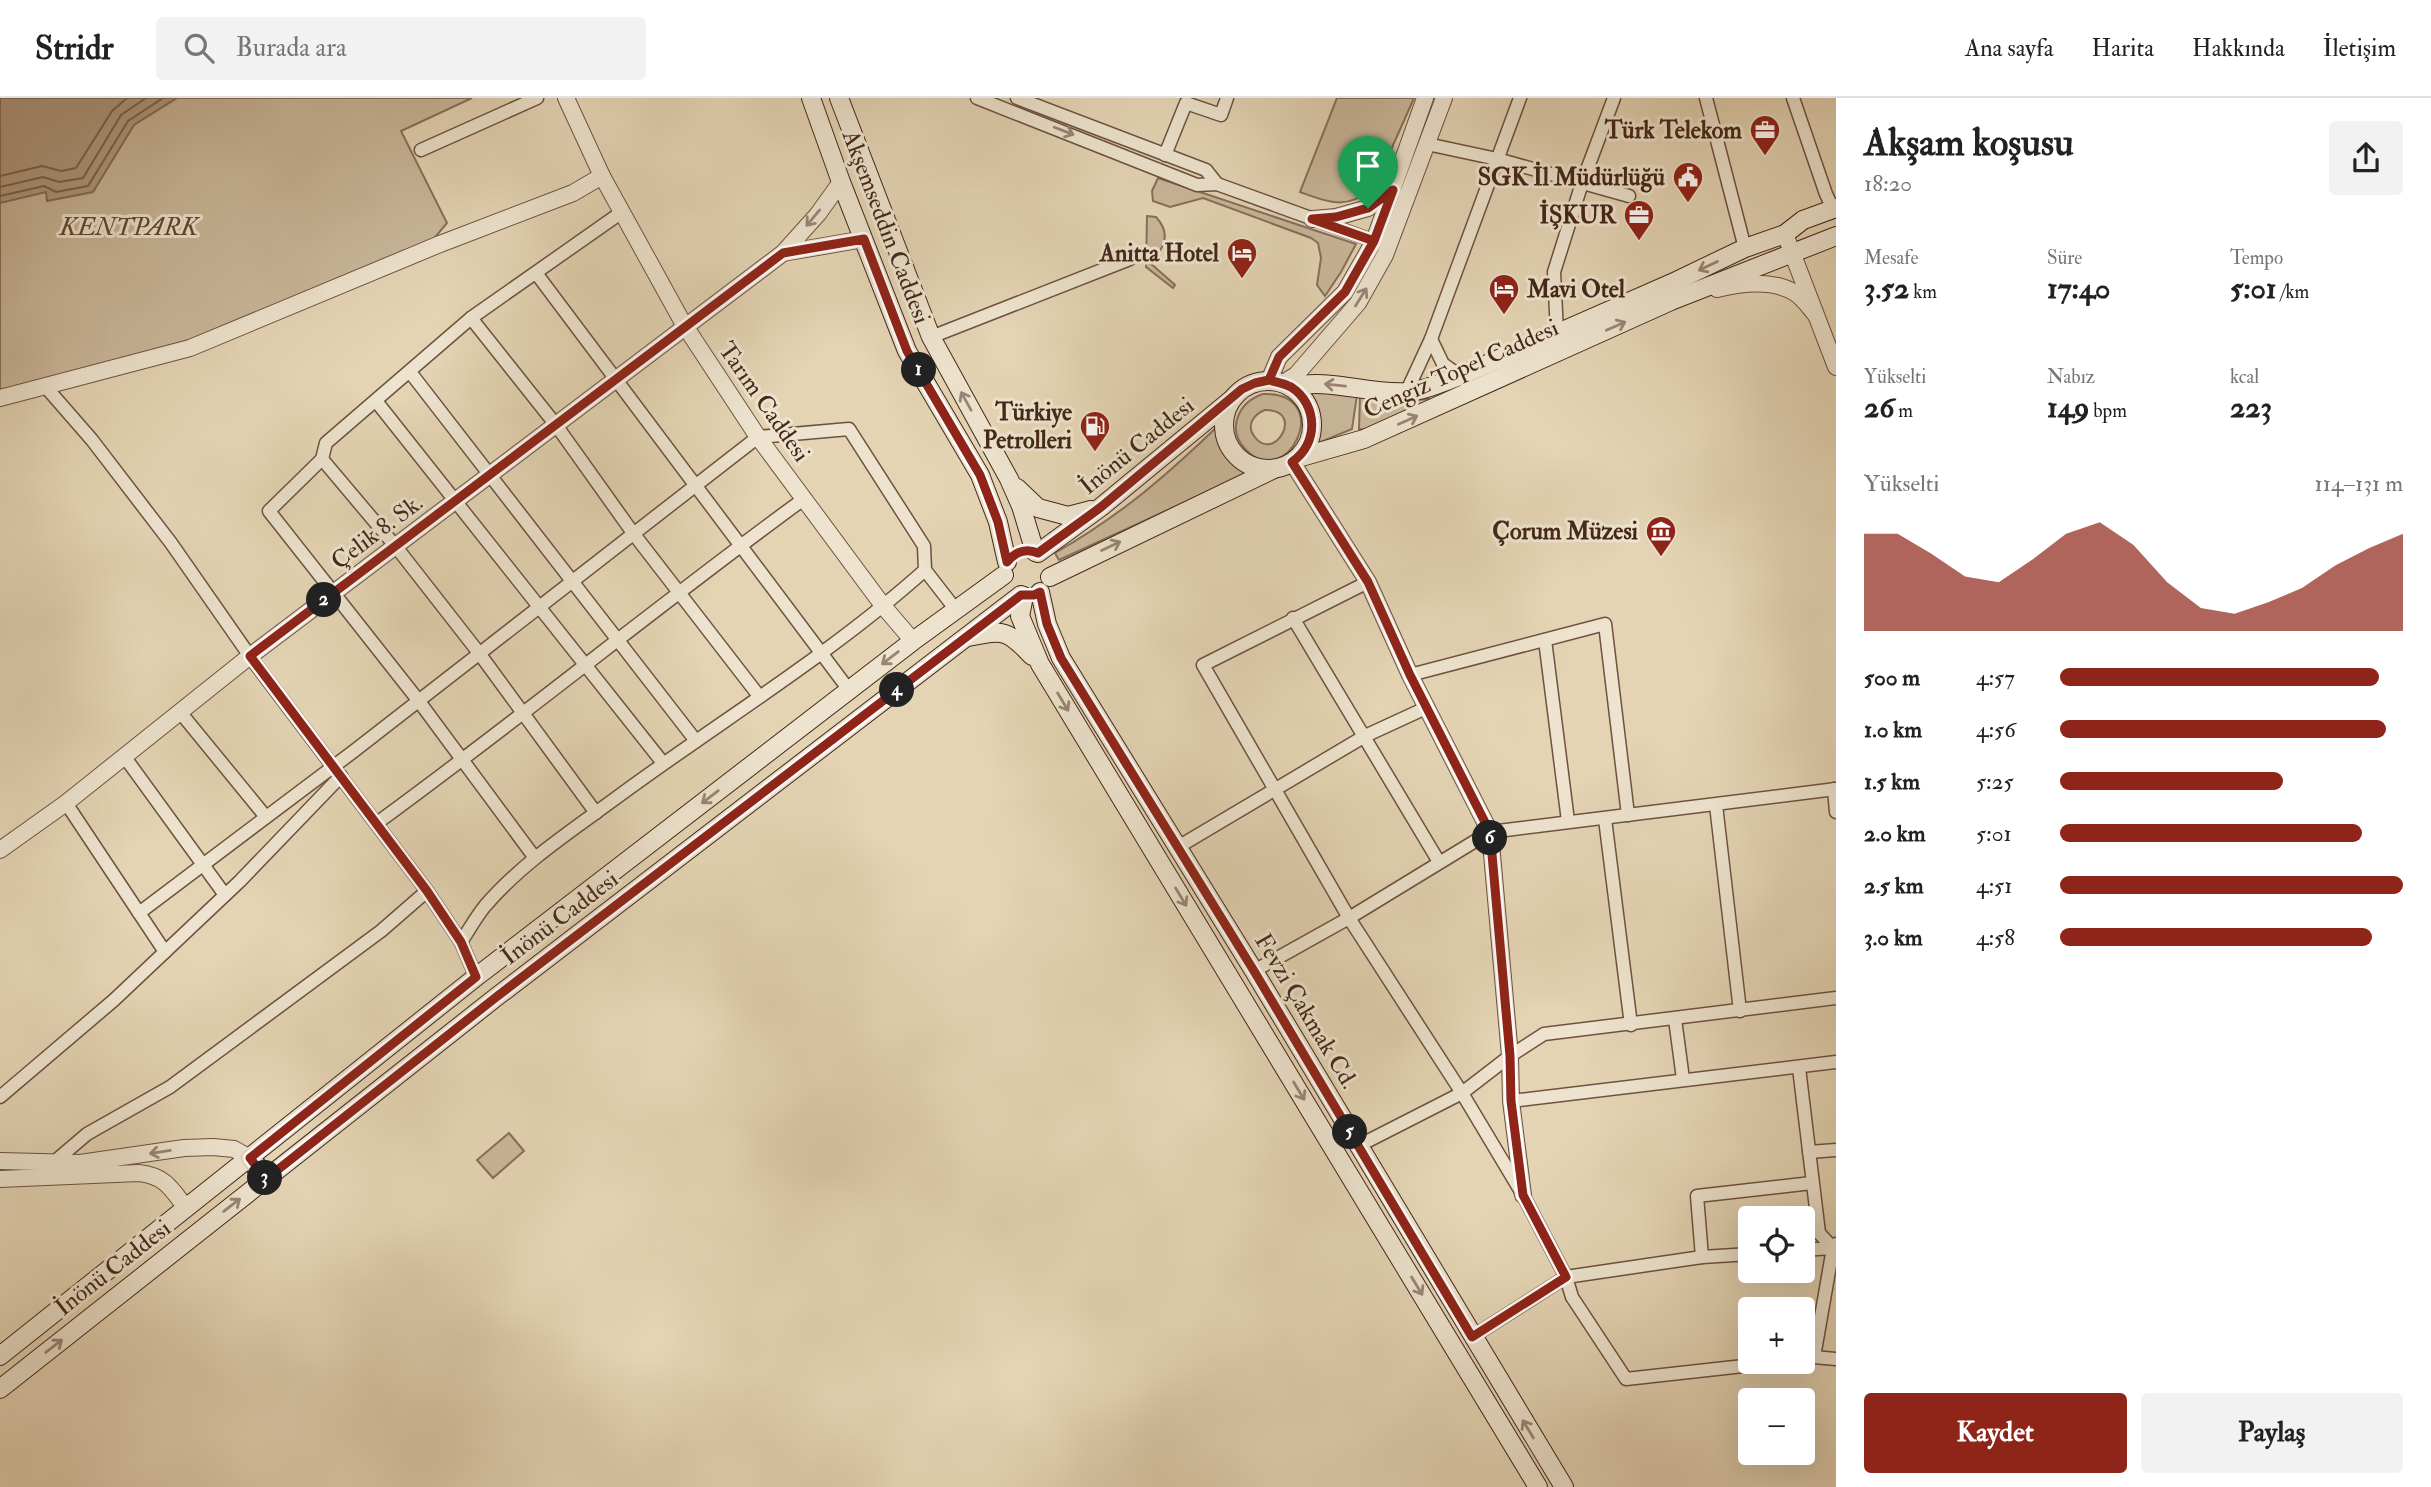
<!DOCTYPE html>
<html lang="tr">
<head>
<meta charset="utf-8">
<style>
  :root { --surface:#fff; --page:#f2f2f2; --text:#222; --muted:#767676; --line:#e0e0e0; --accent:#8f2418 }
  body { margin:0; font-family:"IM FELL Double Pica",serif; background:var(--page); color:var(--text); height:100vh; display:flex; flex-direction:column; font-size:26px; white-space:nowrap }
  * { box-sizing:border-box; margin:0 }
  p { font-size:23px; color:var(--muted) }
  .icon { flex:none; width:38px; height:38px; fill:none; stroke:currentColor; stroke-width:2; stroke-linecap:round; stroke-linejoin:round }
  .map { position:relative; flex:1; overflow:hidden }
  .details { display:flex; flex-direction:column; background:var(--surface); width:595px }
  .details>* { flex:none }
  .fabs { position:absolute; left:1738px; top:1108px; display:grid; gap:14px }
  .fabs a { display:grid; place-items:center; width:77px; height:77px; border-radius:7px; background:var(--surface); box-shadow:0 7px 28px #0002; font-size:35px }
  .pin { position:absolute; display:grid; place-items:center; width:60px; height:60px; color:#fff; margin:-72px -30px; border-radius:50% 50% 50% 0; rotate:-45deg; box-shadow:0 0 7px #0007 }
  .pin .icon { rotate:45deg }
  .km { position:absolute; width:35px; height:35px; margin:-18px; border-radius:50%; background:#222; color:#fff; font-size:19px; line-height:35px; text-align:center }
  .round { display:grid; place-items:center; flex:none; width:74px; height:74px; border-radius:7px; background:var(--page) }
  .headline { display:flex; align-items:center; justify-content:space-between; height:119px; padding:0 28px }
  h1 { font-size:38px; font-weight:800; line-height:52px }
  .stats { display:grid; grid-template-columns:repeat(3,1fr); gap:10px; height:119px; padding:7px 28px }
  .stats div { display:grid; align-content:center }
  .stats b { font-size:30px; font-weight:800 }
  .stats small { font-size:19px; font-weight:400 }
  .stats p { font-size:19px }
  .chart { height:196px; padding:14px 28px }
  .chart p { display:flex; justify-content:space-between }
  .chart svg { width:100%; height:126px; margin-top:7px; fill:var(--accent); opacity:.7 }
  .action { display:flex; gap:14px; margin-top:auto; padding:14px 28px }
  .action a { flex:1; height:80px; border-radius:7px; background:var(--accent); color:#fff; font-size:28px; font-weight:800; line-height:80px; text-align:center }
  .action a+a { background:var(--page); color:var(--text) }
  ul { padding:0 28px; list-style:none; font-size:23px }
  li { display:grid; grid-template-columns:112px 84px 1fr; align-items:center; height:52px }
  li i { height:18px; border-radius:9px; background:var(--accent) }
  header { display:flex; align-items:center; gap:42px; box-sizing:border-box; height:98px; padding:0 35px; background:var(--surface); border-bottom:2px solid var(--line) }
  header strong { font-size:33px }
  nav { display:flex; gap:38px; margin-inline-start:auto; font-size:24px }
  .search { width:490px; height:63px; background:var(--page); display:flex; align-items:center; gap:18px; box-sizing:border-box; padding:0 24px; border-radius:7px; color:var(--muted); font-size:26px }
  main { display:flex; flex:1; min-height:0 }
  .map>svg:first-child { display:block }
  .green { fill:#c9b79a; stroke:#876f5a; stroke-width:2; fill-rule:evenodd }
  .water { fill:#ae997f; stroke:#846b56; stroke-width:2 }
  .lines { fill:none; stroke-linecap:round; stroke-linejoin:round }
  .shore { stroke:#7a604c; stroke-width:2 }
  .minor-casing { stroke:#6d5240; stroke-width:15 }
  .tertiary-casing { stroke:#6d5240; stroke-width:18 }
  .secondary-casing { stroke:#452719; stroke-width:20 }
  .primary-casing { stroke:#452719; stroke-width:22 }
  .minor { stroke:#ede3ce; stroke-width:12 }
  .tertiary { stroke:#ede3ce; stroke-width:16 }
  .secondary { stroke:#ede3ce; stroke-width:18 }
  .primary { stroke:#e4d4b4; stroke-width:19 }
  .oneway { stroke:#998574 }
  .route-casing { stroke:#fff; stroke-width:14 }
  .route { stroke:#8f2418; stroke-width:9 }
  .labels { text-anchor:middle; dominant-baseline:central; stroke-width:6; stroke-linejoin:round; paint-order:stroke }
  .poi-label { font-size:24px; font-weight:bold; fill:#452719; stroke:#ede3ce; text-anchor:end }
  .park-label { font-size:24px; font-style:italic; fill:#5f4433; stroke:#ede3ce }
  .street-label { font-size:24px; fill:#452719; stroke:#ede3ce }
</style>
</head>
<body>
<header>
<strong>Stridr</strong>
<div class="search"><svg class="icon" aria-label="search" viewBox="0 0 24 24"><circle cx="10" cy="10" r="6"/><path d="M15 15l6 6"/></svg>Burada ara</div>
<nav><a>Ana sayfa</a><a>Harita</a><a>Hakkında</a><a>İletişim</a></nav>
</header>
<main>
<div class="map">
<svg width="1836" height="1389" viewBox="0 0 1836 1389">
  <rect width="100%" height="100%" fill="#e4d4b4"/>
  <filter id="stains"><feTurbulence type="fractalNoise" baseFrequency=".00286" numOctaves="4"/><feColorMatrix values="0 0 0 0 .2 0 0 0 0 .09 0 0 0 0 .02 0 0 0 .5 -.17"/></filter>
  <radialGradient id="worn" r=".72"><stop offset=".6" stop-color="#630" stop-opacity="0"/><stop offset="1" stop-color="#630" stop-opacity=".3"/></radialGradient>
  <g class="green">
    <path d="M0,0H472L401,33L447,125L431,144L175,251L0,294Z"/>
    <path d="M1337,0H1414L1374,90C1346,112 1331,105 1300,94Z"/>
    <path d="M1158,80L1356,146L1341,174L1325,198L1317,187L1321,160L1318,145L1311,140L1203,100L1170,109L1153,103L1152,93Z"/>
    <path d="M1147,118L1156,119C1172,136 1164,152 1149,164L1175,187L1173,190L1146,169Z"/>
    <path d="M1311,292L1357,297L1352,331L1316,346L1317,325Z"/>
    <path d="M1263,296C1337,294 1287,397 1245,351C1226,330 1239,304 1263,296ZM1265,312C1306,311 1274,367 1254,338C1246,327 1254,316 1265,312Z"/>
    <path d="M1360,297L1402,303L1429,301L1430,306L1372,332L1359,331Z"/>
    <path d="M1219,327C1225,348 1232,361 1248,375L1059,462L1055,455C1121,417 1165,379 1219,327Z"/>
    <path d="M509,1035L524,1053L493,1080L477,1062Z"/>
  </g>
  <path class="water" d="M0,0H177L134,27L93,94L47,103L46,94L0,105Z"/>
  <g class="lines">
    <g class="shore">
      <path d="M0,78L42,68L61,73L76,70L112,13L127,0"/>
      <path d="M0,89L43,79L59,84L83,80L121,17L146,0"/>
      <path d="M0,98L44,88L56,94L88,88L128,23L163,0"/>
    </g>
    <g class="minor-casing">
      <g id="minor">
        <path d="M977,0L1197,87L1217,86L1374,143"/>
        <path d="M1017,0L1206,72L1217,86"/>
        <path d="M1706,0L1745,150"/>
        <path d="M1793,0L1826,96L1833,111"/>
        <path d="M1427,46L1497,61L1629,98"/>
        <path d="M421,52L537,0"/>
        <path d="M1165,57L1186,5L1221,17L1227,0"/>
        <path d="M536,175L849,592"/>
        <path d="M471,220L556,327L633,435L759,598"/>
        <path d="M1557,234L1554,174L1582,85L1614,0"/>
        <path d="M931,239L1130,161"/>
        <path d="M1431,241L1443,266L1460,278"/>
        <path d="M410,274L696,643"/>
        <path d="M45,288L92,342L171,445L254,564L427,793L461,844L476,879"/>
        <path d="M1406,295L1431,241L1520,0"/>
        <path d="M376,303L663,665"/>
        <path d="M322,361L397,450L479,555L596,715"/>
        <path d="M925,472L956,512"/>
        <path d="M1368,484L1203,567L1349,820L1462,995L1523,1097L1566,1179L1572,1199L1626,1281L1780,1264"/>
        <path d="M1293,520L1439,764"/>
        <path d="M1545,542L1568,723"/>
        <path d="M1410,577L1605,526L1628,717"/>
        <path d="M180,614L266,719"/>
        <path d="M124,658L225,797"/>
        <path d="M1834,691L1836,714"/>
        <path d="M66,705L165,854"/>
        <path d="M1716,707L1740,913"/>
        <path d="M1605,721L1631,927"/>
        <path d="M377,725C521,620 660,506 805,400"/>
        <path d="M1178,749L1365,638L1428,609"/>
        <path d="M535,760L418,602L269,413L322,361L326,345L471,220L622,114"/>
        <path d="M139,815L354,653L758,339L849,331L924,448L925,472C830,557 719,624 616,700C571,733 522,765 485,808C476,819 469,832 461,844"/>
        <path d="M1254,873L1349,820L1490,734L1836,691"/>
        <path d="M1675,921L1683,981"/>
        <path d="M1799,970L1819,1135L1833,1150"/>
        <path d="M0,999L114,902L240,783L341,678"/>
        <path d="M1511,1003L1836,964"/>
        <path d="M1358,1048L1462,995L1510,958L1544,936L1836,900"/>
        <path d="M1809,1054L1836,1052"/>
        <path d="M53,1065L87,1036L170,989L381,833L427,793"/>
        <path d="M1802,1152L1833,1150"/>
        <path d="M1702,1159L1697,1098L1812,1085"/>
        <path d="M1472,1239L1566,1179L1702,1159L1750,1156"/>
        <path d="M1814,1259L1833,1150L1836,1146"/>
        <path d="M1802,1260L1814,1259L1836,1261"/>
      </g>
    </g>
    <g class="tertiary-casing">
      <g id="tertiary">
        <path d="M566,0L602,78L683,225L758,339L884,509L913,543"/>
        <path d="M1312,121L1336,119L1368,110L1393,92"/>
        <path d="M1785,136L1836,269"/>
        <path d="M783,155L864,141"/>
        <path d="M1717,191C1742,185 1773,181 1795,195C1803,200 1809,209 1815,216"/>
        <path d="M1269,283L1279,259L1345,194L1374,143L1425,0"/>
        <path d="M1283,285L1296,277L1358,205L1385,157L1444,0"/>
        <path d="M0,300L190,250L440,146L573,95L602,78"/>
        <path d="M1292,364L1368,484L1410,577L1490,734L1510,958L1511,1003L1523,1097"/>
        <path d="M0,752L66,705L250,558L783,155L818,116L841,84"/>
        <path d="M0,1063L80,1065L184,1050L213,1049L234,1051L250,1060"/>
        <path d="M0,1081L139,1075C165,1078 171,1090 186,1110"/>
      </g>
    </g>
    <g class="secondary-casing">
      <g id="secondary">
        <path d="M811,0L841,84L907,253L980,377L998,424L1007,464"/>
        <path d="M839,0L931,239L1009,381L1021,408L1035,454"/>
        <circle cx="1268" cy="327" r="44"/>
        <path d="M1290,289C1329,279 1368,297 1407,294C1424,293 1443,284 1460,278L1672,185L1745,150L1785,136L1803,122L1836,110"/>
        <path d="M1298,360L1364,341L1671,203L1836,138"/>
        <path d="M1017,390L1038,410L1068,418L1091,412"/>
        <path d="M1038,455L1101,409L1231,302"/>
        <path d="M1050,479L1274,371"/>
        <path d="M1040,494L1047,526L1061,560L1254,873L1564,1389"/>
        <path d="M1024,498L1020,518L1040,566L1538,1389"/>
        <path d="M968,539C1004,532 1007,531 1032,558"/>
        <path d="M0,1258L476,879L913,543L1004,477"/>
        <path d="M0,1291L495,900L1021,497"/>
      </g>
    </g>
    <g class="primary-casing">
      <path id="primary" d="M250,1060L266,1081"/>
    </g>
    <use href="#minor" class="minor"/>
    <use href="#tertiary" class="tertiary"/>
    <use href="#secondary" class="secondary"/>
    <use href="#primary" class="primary"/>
  </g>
  <defs><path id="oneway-shaft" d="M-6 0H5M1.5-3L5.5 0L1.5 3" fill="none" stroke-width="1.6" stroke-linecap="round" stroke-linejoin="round" transform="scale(1.75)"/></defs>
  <g class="oneway">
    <use href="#oneway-shaft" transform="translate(1064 33) rotate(21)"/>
    <use href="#oneway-shaft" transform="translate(813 120) rotate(130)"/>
    <use href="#oneway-shaft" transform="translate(1708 168) rotate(154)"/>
    <use href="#oneway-shaft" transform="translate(1361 199) rotate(-58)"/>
    <use href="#oneway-shaft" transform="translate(1616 228) rotate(-24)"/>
    <use href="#oneway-shaft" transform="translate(1335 287) rotate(-174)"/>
    <use href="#oneway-shaft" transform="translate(966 303) rotate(-119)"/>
    <use href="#oneway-shaft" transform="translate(1408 322) rotate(-24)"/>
    <use href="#oneway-shaft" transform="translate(1111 448) rotate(-25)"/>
    <use href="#oneway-shaft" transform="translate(890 560) rotate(142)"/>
    <use href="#oneway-shaft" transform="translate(1063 604) rotate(59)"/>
    <use href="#oneway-shaft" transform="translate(710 699) rotate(142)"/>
    <use href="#oneway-shaft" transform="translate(1181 799) rotate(59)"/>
    <use href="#oneway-shaft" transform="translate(1299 993) rotate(59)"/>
    <use href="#oneway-shaft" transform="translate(160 1054) rotate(171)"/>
    <use href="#oneway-shaft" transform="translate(232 1107) rotate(-38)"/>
    <use href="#oneway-shaft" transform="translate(1417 1188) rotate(59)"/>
    <use href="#oneway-shaft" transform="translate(54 1248) rotate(-38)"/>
    <use href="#oneway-shaft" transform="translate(1528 1331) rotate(-121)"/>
  </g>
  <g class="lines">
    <g class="route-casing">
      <path id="route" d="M1368,110L1393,92L1374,143L1345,194L1279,259L1269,282L1255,285L1242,291L1101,409L1038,455C1026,450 1016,453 1007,464L998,424L980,377L907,253L864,141L783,155L250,558L427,793L461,844L476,879L250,1060L266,1081L495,900L1021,497H1034L1040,494L1047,526L1061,560L1254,873L1472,1239L1566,1179L1523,1097L1511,1003L1510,958L1490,734L1410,577L1368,484L1292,364C1319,346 1318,306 1291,289C1284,285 1276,284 1269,282L1279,259L1345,194L1374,143L1312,121L1336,119L1368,110"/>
    </g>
    <use href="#route" class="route"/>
  </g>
  <defs>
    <g id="office-pin" transform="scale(1.575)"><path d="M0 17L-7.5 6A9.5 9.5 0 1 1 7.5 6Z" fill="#8f2418" stroke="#ede3ce"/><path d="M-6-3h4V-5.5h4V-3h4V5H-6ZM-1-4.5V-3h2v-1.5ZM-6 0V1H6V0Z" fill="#fff"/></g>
    <g id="civic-pin" transform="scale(1.575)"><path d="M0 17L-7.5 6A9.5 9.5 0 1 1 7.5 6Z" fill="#8f2418" stroke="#ede3ce"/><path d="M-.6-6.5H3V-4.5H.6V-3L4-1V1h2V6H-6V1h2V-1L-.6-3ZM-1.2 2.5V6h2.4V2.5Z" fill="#fff"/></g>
    <g id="hotel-pin" transform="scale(1.575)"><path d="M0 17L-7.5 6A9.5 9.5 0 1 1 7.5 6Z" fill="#8f2418" stroke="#ede3ce"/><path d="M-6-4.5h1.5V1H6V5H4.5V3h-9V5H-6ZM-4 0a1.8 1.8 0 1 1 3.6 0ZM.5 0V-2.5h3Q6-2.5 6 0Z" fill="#fff"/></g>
    <g id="fuel-pin" transform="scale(1.575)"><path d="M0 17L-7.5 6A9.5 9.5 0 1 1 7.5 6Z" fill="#8f2418" stroke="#ede3ce"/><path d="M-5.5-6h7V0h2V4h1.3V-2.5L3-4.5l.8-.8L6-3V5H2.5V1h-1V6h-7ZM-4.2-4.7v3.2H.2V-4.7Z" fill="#fff"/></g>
    <g id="museum-pin" transform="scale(1.575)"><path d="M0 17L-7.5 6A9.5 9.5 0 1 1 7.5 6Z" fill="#8f2418" stroke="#ede3ce"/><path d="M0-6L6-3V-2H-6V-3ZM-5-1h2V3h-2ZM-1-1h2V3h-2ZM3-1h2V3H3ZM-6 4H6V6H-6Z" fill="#fff"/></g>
  </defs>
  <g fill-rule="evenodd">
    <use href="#office-pin" x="1765" y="32"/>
    <use href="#civic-pin" x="1688" y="79"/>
    <use href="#office-pin" x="1639" y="117"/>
    <use href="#hotel-pin" x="1242" y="155"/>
    <use href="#hotel-pin" x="1504" y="191"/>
    <use href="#fuel-pin" x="1095" y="328"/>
    <use href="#museum-pin" x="1661" y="433"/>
  </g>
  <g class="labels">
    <g class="poi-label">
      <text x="1742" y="32">Türk Telekom</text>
      <text x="1665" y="79">SGK İl Müdürlüğü</text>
      <text x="1616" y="117">İŞKUR</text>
      <text x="1219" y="155">Anitta Hotel</text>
      <text x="1527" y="191" text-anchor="start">Mavi Otel</text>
      <text x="1072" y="314">Türkiye<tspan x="1072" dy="28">Petrolleri</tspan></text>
      <text x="1638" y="433">Çorum Müzesi</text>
    </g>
    <g class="park-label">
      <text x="129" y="129">KENTPARK</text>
    </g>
    <g class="street-label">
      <text transform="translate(886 129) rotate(69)">Akşemseddin Caddesi</text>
      <text transform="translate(1461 271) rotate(-24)">Cengiz Topel Caddesi</text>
      <text transform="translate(764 304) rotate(55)">Tarım Caddesi</text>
      <text transform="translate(1137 348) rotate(-39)">İnönü Caddesi</text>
      <text transform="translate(377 434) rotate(-37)">Çelik 8. Sk.</text>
      <text transform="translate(560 820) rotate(-37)">İnönü Caddesi</text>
      <text transform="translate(1306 913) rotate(59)">Fevzi Çakmak Cd.</text>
      <text transform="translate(113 1170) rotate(-38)">İnönü Caddesi</text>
    </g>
  </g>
  <rect width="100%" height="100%" filter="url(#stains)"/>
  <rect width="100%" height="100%" fill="url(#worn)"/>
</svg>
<div class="fabs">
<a><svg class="icon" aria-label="locate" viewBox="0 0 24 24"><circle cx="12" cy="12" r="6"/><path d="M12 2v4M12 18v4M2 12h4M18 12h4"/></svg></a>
<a>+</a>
<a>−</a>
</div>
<div class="pin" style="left:1368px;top:110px;background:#1e9e55"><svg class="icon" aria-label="arrive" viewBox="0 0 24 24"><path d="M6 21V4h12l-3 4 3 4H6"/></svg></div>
<b class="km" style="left:919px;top:272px">1</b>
<b class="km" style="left:324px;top:502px">2</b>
<b class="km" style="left:265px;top:1080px">3</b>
<b class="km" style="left:897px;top:592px">4</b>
<b class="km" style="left:1350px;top:1034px">5</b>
<b class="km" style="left:1490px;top:740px">6</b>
</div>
<section class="details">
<div class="headline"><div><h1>Akşam koşusu</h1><p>18:20</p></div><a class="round"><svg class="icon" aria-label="share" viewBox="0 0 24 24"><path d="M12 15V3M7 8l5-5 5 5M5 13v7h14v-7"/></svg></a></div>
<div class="stats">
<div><p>Mesafe</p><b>3.52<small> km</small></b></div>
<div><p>Süre</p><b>17:40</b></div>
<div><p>Tempo</p><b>5:01<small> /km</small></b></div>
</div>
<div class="stats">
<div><p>Yükselti</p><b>26<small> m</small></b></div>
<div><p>Nabız</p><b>149<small> bpm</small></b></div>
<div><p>kcal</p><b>223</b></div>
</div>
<div class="chart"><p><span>Yükselti</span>114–131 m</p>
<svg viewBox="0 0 160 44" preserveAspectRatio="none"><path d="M0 44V10L10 10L20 17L30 25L40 27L50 19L60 10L70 6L80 14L90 27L100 36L110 38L120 34L130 29L140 21L150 15L160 10V44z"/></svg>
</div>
<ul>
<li><b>500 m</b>4:57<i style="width:93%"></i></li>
<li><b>1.0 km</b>4:56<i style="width:95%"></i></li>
<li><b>1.5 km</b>5:25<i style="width:65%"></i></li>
<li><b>2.0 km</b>5:01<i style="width:88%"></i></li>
<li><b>2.5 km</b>4:51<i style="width:100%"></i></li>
<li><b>3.0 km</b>4:58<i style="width:91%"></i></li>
</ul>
<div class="action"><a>Kaydet</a><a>Paylaş</a></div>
</section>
</main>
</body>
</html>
